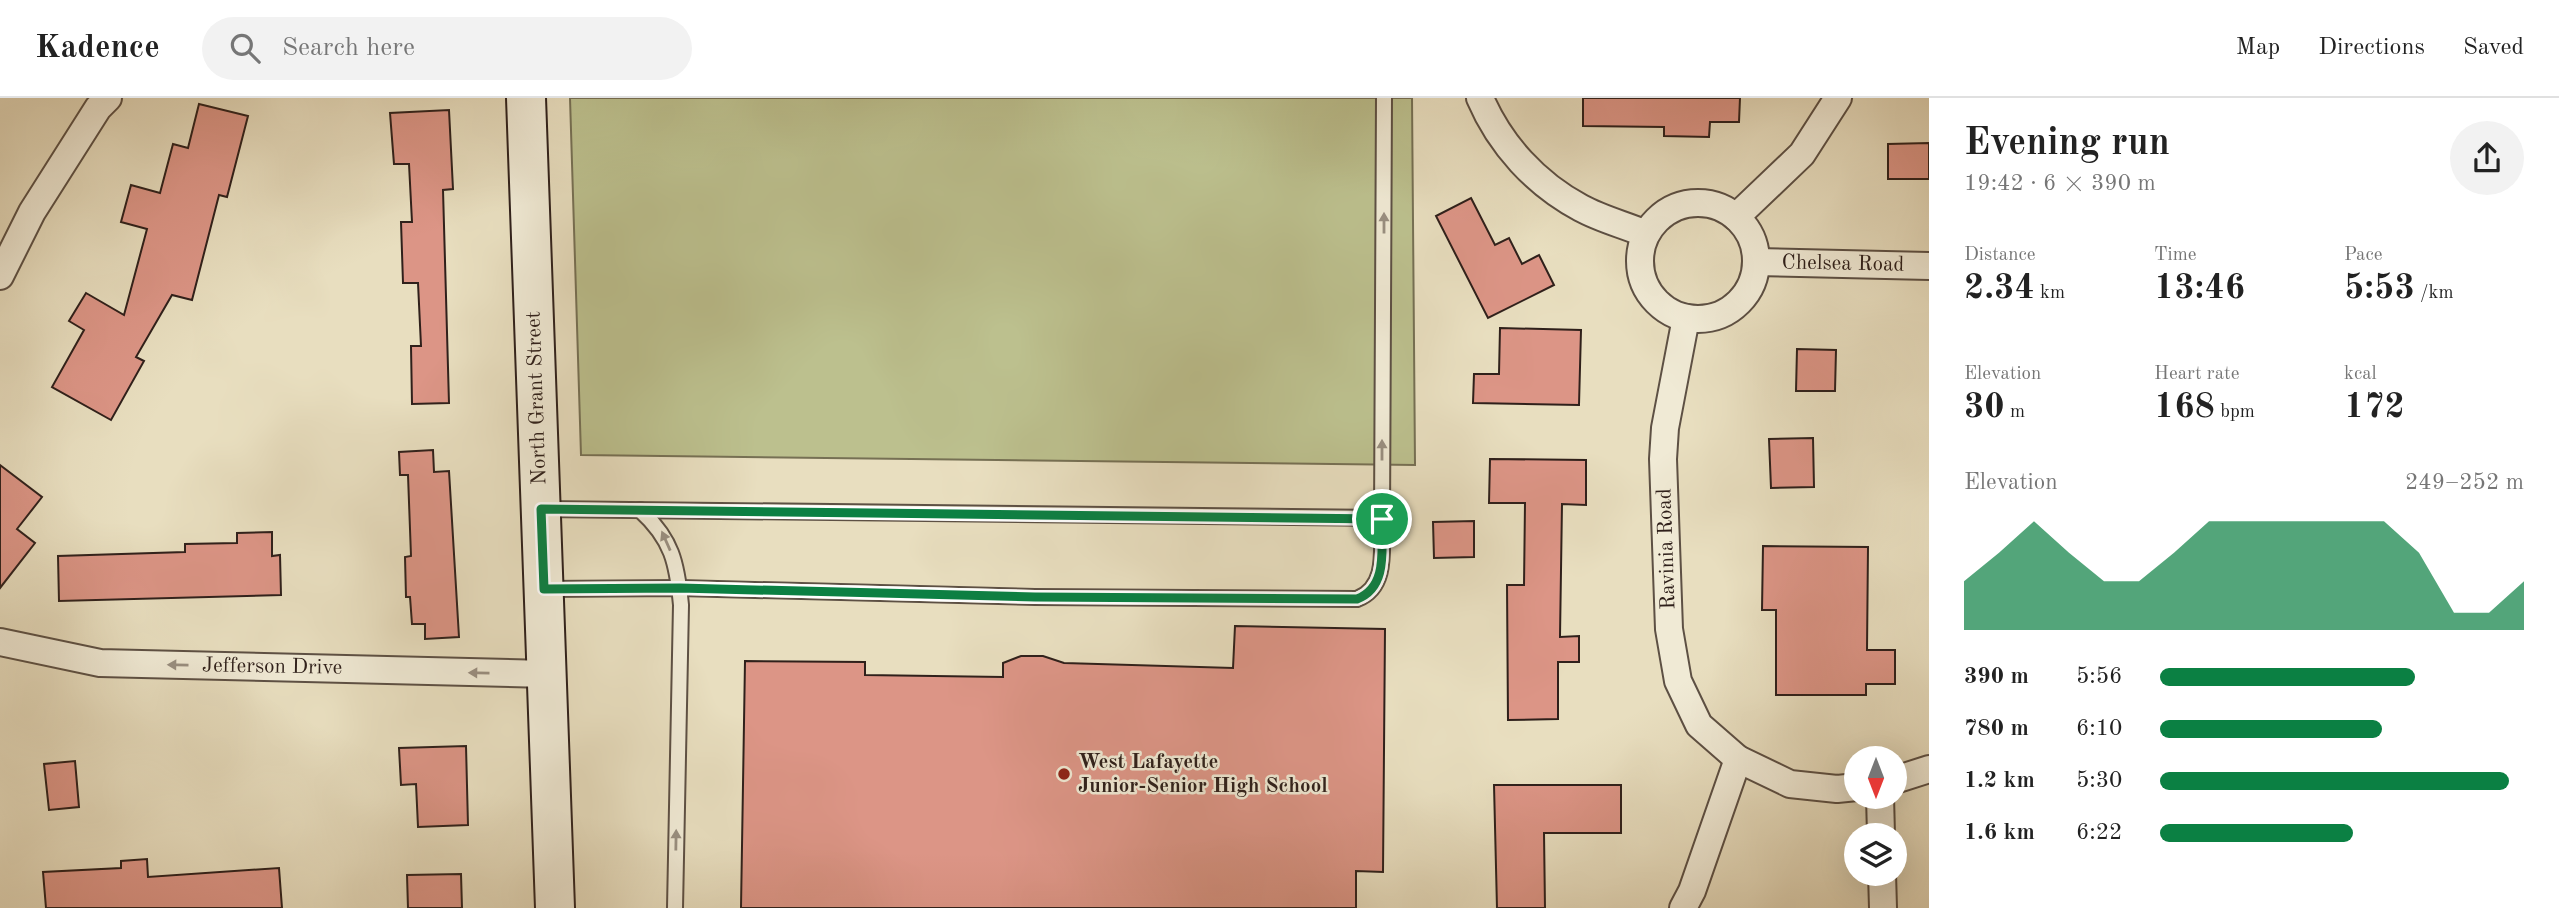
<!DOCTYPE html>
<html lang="en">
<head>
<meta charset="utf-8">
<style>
  :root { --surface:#fff; --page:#f2f2f2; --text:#222; --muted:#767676; --line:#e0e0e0; --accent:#0b8043 }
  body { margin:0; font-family:"Old Standard TT",serif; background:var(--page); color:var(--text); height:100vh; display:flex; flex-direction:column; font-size:26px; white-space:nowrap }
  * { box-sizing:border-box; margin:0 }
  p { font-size:23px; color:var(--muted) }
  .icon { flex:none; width:38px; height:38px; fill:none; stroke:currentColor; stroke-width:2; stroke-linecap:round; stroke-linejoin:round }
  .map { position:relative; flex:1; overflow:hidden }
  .panel { display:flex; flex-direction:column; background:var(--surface); width:630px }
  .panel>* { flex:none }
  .needle { width:46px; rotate:180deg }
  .fabs { position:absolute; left:1844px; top:648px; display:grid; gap:14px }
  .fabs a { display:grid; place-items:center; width:63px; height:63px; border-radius:50%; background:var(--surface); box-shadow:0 7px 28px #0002; font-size:35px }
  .pin { position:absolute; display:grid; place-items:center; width:60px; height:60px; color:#fff; margin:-30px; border:4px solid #fff; border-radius:50%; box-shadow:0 2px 7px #0007 }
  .round { display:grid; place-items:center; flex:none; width:74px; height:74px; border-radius:37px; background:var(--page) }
  .summary { display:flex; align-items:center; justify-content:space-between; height:119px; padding:0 35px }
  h1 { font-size:38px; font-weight:800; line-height:52px }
  .stats { display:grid; grid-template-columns:repeat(3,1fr); gap:10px; height:119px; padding:7px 35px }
  .stats div { display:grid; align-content:center }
  .stats b { font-size:35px; font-weight:800 }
  .stats small { font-size:19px; font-weight:400 }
  .stats p { font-size:19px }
  .chart { height:196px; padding:14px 35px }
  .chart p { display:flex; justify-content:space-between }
  .chart svg { width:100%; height:126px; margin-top:7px; fill:var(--accent); opacity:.7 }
  ul { padding:0 35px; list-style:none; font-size:23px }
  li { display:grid; grid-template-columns:112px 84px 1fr; align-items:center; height:52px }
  li i { height:18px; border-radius:9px; background:var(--accent) }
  header { display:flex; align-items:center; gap:42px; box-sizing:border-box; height:98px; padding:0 35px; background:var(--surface); border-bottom:2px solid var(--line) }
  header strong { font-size:33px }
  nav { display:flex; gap:38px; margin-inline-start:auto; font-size:24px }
  .search { width:490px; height:63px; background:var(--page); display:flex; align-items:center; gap:18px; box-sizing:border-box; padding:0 24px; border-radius:38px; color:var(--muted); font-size:26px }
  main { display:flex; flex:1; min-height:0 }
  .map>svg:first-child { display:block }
  .green { fill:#bcc08e; stroke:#767054; stroke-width:2 }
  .building { fill:#dc9586; stroke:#2f201b; stroke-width:2 }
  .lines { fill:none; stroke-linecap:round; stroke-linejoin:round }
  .lane-casing { stroke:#5d5044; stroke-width:18 }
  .street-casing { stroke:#5d5044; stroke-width:30 }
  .secondary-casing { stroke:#2f201b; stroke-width:42 }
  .lane { stroke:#f0ead5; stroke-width:14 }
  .street { stroke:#f0ead5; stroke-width:26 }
  .secondary { stroke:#f0ead5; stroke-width:38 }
  .oneway { fill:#998f81 }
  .route-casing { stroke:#fff; stroke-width:14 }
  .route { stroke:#0b8043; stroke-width:9 }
  .poi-dot { fill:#8f2418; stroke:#f0ead5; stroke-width:2.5 }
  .labels { text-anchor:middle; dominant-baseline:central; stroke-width:5; stroke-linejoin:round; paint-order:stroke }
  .street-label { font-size:21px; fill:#2f201b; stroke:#f0ead5 }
  .poi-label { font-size:21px; font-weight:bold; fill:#2f201b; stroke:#f0ead5; text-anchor:start }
</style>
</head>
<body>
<header>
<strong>Kadence</strong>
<div class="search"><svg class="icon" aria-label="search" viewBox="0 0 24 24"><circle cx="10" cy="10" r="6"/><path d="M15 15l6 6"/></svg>Search here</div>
<nav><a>Map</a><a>Directions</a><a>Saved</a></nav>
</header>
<main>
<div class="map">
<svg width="1929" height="810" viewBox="0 0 1929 810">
  <rect width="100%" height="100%" fill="#e8debf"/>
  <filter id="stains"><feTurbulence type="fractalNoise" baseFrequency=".00286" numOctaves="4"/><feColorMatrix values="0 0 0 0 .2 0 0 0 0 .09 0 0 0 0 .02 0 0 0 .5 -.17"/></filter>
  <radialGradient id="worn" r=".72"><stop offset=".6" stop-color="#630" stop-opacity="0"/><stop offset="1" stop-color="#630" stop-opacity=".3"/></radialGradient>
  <path class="green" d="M570,0H1412L1415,367L581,357Z"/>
  <g class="building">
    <path d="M1583,0H1740L1739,24H1710L1709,39L1664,38V29L1583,28Z"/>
    <path d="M199,6L248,18L227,99L219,97L192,202L172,197L136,259L144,263L111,322L52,289L84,232L69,223L86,195L124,217L147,131L121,124L131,87L160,95L173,46L188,50Z"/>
    <path d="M449,12L453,91L443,92L449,305L412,306L411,248H421L418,185H403L401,124H412L409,66H394L390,15Z"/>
    <path d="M1929,45V81H1888V46Z"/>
    <path d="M1471,100L1495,147L1509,140L1522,166L1539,157L1554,187L1488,220L1436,118Z"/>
    <path d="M1500,230L1581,232L1579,307L1473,305L1474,276H1499Z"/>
    <path d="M1797,251L1836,252L1835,293H1796Z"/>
    <path d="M1813,340L1814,389L1771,390L1769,341Z"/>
    <path d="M433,352L434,374L449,373L459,539L425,541V526H412L410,499H406L405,459L411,458L408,377H400L399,354Z"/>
    <path d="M1490,361L1586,362V407L1562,406L1560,539L1579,538V564H1558V621L1508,622L1507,487H1524L1525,405H1489Z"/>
    <path d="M0,367L42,399L17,431L35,445L0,490Z"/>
    <path d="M1474,423V459L1434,460L1433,424Z"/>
    <path d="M272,434V458L280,457L281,497L59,503L58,458L185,454V446L237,445V435Z"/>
    <path d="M1763,448L1868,449L1867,552H1895V586H1866V597H1776V512H1762Z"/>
    <path d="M1235,528L1385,531L1383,774L1356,773V810H741L745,563L865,564V577L1003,579V565L1021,558H1043L1064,565L1233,570Z"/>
    <path d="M466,648L468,727L418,729L416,686L401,687L399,650Z"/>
    <path d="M75,663L79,709L49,712L44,666Z"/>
    <path d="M1494,687H1621V735H1544L1545,810H1497Z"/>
    <path d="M147,761L148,779L279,770L282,810H46L43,774L121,770V763Z"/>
    <path d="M461,776L462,810H408L407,777Z"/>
  </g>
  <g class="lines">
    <g class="lane-casing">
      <g id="lane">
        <path d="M542,411L1382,420C1381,449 1389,489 1357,501L1035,499L680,490L546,491"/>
        <path d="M640,412C672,441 677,465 681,507L675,810"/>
        <path d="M1382,420L1384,0"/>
      </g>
    </g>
    <g class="street-casing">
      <g id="street">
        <path d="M1480,0C1500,47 1536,86 1581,110C1601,121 1625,127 1646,136"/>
        <circle cx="1698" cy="163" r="58"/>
        <path d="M1736,119L1802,56L1838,0"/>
        <path d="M1756,164L1929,168"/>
        <path d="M0,178L32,114L98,10L108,0"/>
        <path d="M1686,220L1665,330L1663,361L1669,531L1678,583L1699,627L1738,661L1790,686L1837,691L1857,689"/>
        <path d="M0,544L100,565L547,576"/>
        <path d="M1895,682L1929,671"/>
        <path d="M1880,698L1881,737"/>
        <path d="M1882,775L1883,810"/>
        <path d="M1683,810L1692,793L1738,661"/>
      </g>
    </g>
    <g class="secondary-casing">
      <path id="secondary" d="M526,0L555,810"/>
    </g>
    <use href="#lane" class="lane"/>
    <use href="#street" class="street"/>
    <use href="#secondary" class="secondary"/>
  </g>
  <defs><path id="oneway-solid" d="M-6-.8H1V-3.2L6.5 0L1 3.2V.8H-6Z" transform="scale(1.75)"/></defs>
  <g class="oneway">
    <use href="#oneway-solid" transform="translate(1384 125) rotate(-90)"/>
    <use href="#oneway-solid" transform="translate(1382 352) rotate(-90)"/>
    <use href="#oneway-solid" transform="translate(666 443) rotate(-114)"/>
    <use href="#oneway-solid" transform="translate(178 567) rotate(-179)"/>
    <use href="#oneway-solid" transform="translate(479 575) rotate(-179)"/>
    <use href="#oneway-solid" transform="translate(676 742) rotate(-89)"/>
  </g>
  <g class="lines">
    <g class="route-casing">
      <path id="route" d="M541,411L1382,421C1381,449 1389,489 1357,501L1035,499L680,490L544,491Z"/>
    </g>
    <use href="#route" class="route"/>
  </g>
  <circle class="poi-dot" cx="1064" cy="676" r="7"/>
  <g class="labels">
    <g class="street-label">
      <text transform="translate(1843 166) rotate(1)">Chelsea Road</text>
      <text transform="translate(537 300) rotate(-92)">North Grant Street</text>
      <text transform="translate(1667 451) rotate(-92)">Ravinia Road</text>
      <text transform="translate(272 569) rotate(1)">Jefferson Drive</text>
    </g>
    <g class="poi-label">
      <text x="1078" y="664">West Lafayette<tspan x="1078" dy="24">Junior-Senior High School</tspan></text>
    </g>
  </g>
  <rect width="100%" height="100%" filter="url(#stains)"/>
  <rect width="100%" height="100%" fill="url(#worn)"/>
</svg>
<div class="fabs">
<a><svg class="needle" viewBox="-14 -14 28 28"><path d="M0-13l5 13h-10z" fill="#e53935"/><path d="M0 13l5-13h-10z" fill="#767676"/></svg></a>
<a><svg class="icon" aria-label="layers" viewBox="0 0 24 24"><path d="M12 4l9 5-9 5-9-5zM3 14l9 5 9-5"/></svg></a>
</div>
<div class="pin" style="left:1382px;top:421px;background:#1e9e55"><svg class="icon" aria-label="arrive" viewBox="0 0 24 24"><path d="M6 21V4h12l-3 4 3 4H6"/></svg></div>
</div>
<section class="panel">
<div class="summary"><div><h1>Evening run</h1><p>19:42 · 6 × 390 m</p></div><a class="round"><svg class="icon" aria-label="share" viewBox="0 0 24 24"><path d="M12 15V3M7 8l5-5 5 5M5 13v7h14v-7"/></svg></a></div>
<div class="stats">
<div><p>Distance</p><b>2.34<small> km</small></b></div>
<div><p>Time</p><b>13:46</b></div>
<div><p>Pace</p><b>5:53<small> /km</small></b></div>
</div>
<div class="stats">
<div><p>Elevation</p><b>30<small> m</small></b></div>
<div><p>Heart rate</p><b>168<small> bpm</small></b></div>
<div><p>kcal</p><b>172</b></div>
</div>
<div class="chart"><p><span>Elevation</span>249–252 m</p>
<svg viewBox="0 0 160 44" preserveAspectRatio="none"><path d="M0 44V27L10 17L20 6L30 17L40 27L50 27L60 17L70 6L80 6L90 6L100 6L110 6L120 6L130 17L140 38L150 38L160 27V44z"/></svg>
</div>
<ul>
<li><b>390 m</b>5:56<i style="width:70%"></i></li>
<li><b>780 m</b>6:10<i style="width:61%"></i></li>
<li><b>1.2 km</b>5:30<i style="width:96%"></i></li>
<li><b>1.6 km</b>6:22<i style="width:53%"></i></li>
</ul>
</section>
</main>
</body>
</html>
